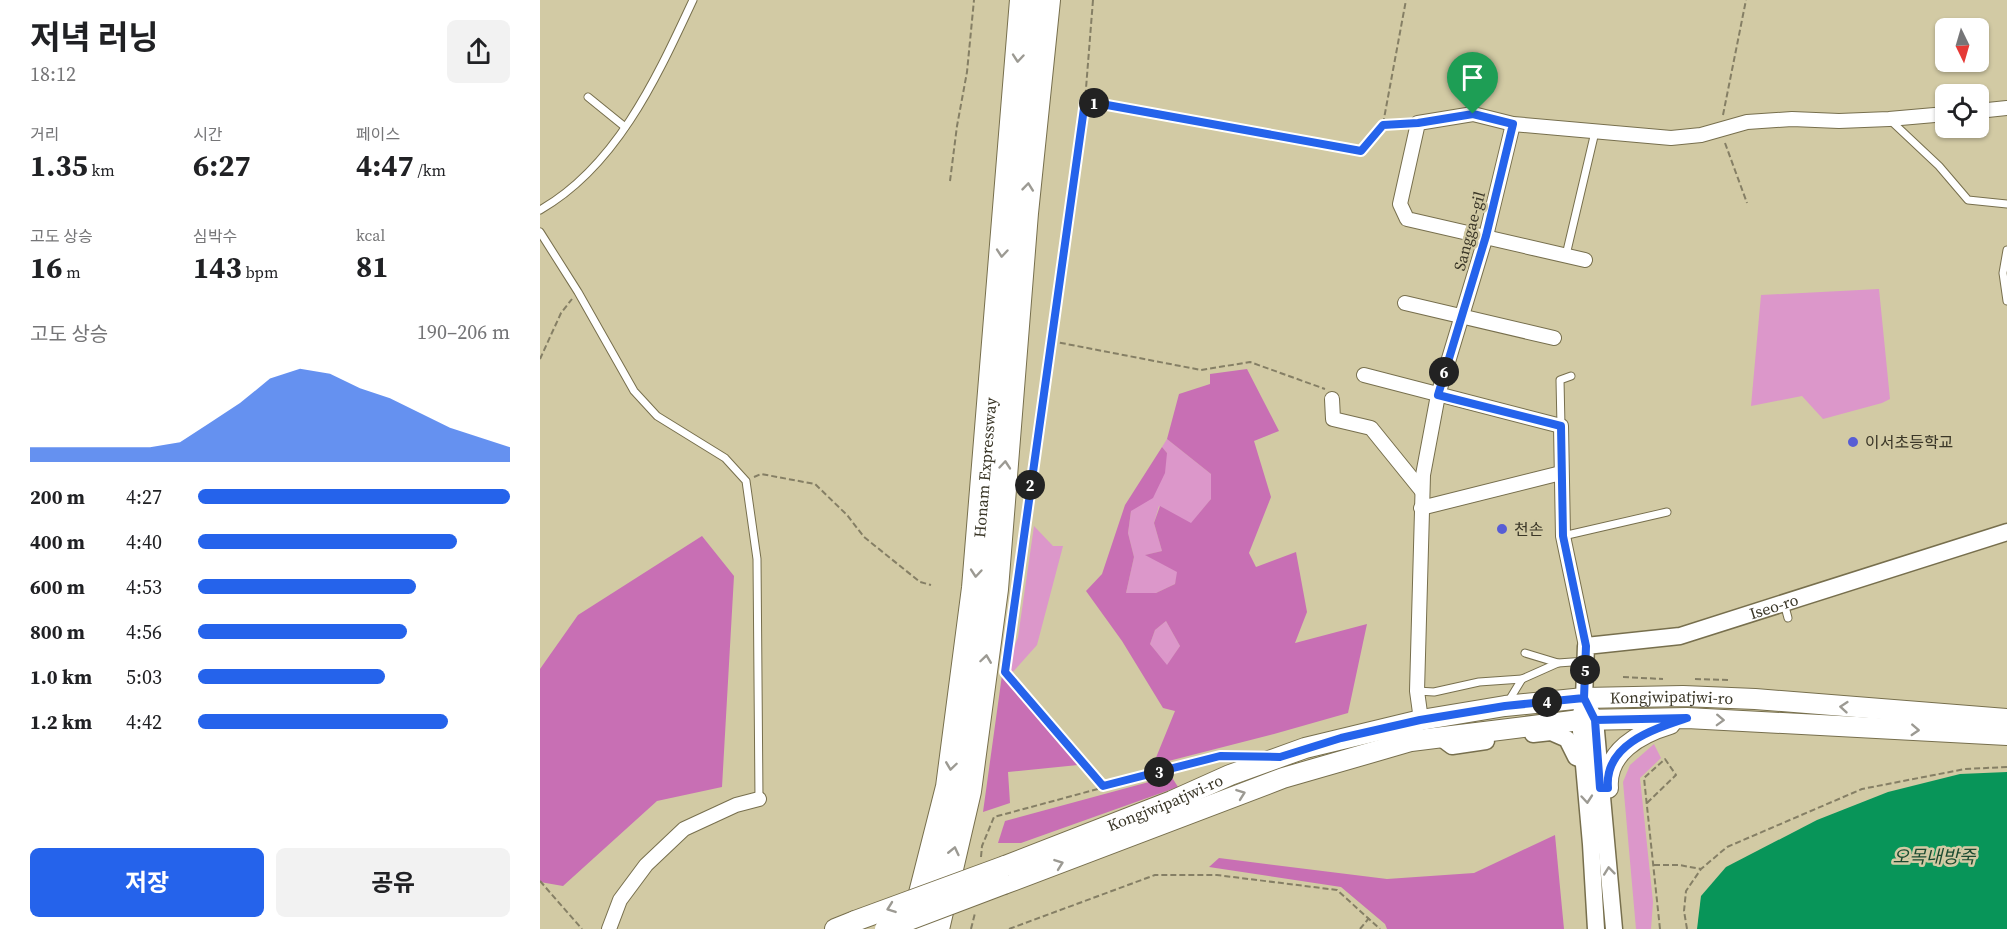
<!DOCTYPE html>
<html lang="ko">
<head>
<meta charset="utf-8">
<style>
  :root { --surface:#fff; --page:#f2f2f2; --text:#202124; --muted:#757577; --accent:#2563eb }
  body { margin:0; font-family:"Source Serif 4","Noto Sans KR",serif; background:var(--page); color:var(--text); height:100vh; display:flex; flex-direction:column; font-size:22px; white-space:nowrap }
  * { box-sizing:border-box; margin:0 }
  p { font-size:20px; color:var(--muted) }
  .icon { flex:none; width:33px; height:33px; fill:none; stroke:currentColor; stroke-width:2; stroke-linecap:round; stroke-linejoin:round }
  .map { position:relative; flex:1; overflow:hidden }
  .sheet { display:flex; flex-direction:column; background:var(--surface); width:540px }
  .sheet>* { flex:none }
  .needle { width:39px; rotate:175deg }
  .controls { position:absolute; left:1395px; top:18px; display:grid; gap:12px }
  .controls a { display:grid; place-items:center; width:54px; height:54px; border-radius:9px; background:var(--surface); box-shadow:0 2px 4px #0004; font-size:30px }
  .pin { position:absolute; display:grid; place-items:center; width:51px; height:51px; color:#fff; margin:-62px -26px; border-radius:50% 50% 50% 0; rotate:-45deg; box-shadow:0 0 6px #0007 }
  .pin .icon { rotate:45deg }
  .km { position:absolute; width:30px; height:30px; margin:-15px; border-radius:50%; background:#222; color:#fff; font-size:16px; line-height:30px; text-align:center }
  .round { display:grid; place-items:center; flex:none; width:63px; height:63px; border-radius:9px; background:var(--page) }
  .overview { display:flex; align-items:center; justify-content:space-between; height:102px; padding:0 30px }
  h1 { font-size:33px; font-weight:700; line-height:45px }
  .metrics { display:grid; grid-template-columns:repeat(3,1fr); gap:9px; height:102px; padding:6px 30px }
  .metrics div { display:grid; align-content:center }
  .metrics b { font-size:30px; font-weight:700 }
  .metrics small { font-size:16px; font-weight:400 }
  .metrics p { font-size:16px }
  .chart { height:168px; padding:12px 30px }
  .chart p { display:flex; justify-content:space-between }
  .chart svg { width:100%; height:108px; margin-top:6px; fill:var(--accent); opacity:.7 }
  .cta { display:flex; gap:12px; margin-top:auto; padding:12px 30px }
  .cta a { flex:1; height:69px; border-radius:9px; background:var(--accent); color:#fff; font-size:24px; font-weight:700; line-height:69px; text-align:center }
  .cta a+a { background:var(--page); color:var(--text) }
  ul { padding:0 30px; list-style:none; font-size:20px }
  li { display:grid; grid-template-columns:96px 72px 1fr; align-items:center; height:45px }
  li i { height:15px; border-radius:8px; background:var(--accent) }
  main { display:flex; flex:1; min-height:0 }
  .map>svg:first-child { display:block }
  .green { fill:#dc97ca }
  .forest { fill:#c86fb4; fill-rule:evenodd }
  .water { fill:#089559 }
  .lines { fill:none; stroke-linecap:round; stroke-linejoin:round }
  .service-casing { stroke:#776f4d; stroke-width:9 }
  .minor-casing { stroke:#776f4d; stroke-width:16 }
  .tertiary-casing { stroke:#776f4d; stroke-width:19 }
  .secondary-casing { stroke:#776f4d; stroke-width:22 }
  .motorway-casing { stroke:#776f4d; stroke-width:28 }
  .path { stroke:#857f65; stroke-width:2; stroke-dasharray:6 3; stroke-linecap:butt }
  .service { stroke:#fff; stroke-width:7 }
  .minor { stroke:#fff; stroke-width:14 }
  .tertiary { stroke:#fff; stroke-width:16 }
  .secondary { stroke:#fff; stroke-width:20 }
  .motorway { stroke:#fff; stroke-width:26 }
  .secondary-bridge-casing { stroke:#776f4d; stroke-width:22; stroke-linecap:butt }
  .secondary-bridge { stroke:#fff; stroke-width:20 }
  .oneway { stroke:#9c9a93 }
  .route-casing { stroke:#fff; stroke-width:12 }
  .route { stroke:#2563eb; stroke-width:8 }
  .poi-dot { fill:#575dd5; stroke:#d2caa4; stroke-width:2 }
  .labels { text-anchor:middle; dominant-baseline:central; stroke-width:5; stroke-linejoin:round; paint-order:stroke }
  .street-label { font-size:16px; fill:#3a3627; stroke:#d2caa4 }
  .poi-label { font-size:16px; fill:#3a3627; stroke:#d2caa4; text-anchor:start }
  .water-label { font-size:18px; font-style:italic; fill:#1b4a30; stroke:#d2caa4 }
</style>
</head>
<body>
<main>
<section class="sheet">
<div class="overview"><div><h1>저녁 러닝</h1><p>18:12</p></div><a class="round"><svg class="icon" aria-label="share" viewBox="0 0 24 24"><path d="M12 15V3M7 8l5-5 5 5M5 13v7h14v-7"/></svg></a></div>
<div class="metrics">
<div><p>거리</p><b>1.35<small> km</small></b></div>
<div><p>시간</p><b>6:27</b></div>
<div><p>페이스</p><b>4:47<small> /km</small></b></div>
</div>
<div class="metrics">
<div><p>고도 상승</p><b>16<small> m</small></b></div>
<div><p>심박수</p><b>143<small> bpm</small></b></div>
<div><p>kcal</p><b>81</b></div>
</div>
<div class="chart"><p><span>고도 상승</span>190–206 m</p>
<svg viewBox="0 0 160 44" preserveAspectRatio="none"><path d="M0 44V38L10 38L20 38L30 38L40 38L50 36L60 28L70 20L80 10L90 6L100 8L110 14L120 18L130 24L140 30L150 34L160 38V44z"/></svg>
</div>
<ul>
<li><b>200 m</b>4:27<i style="width:100%"></i></li>
<li><b>400 m</b>4:40<i style="width:83%"></i></li>
<li><b>600 m</b>4:53<i style="width:70%"></i></li>
<li><b>800 m</b>4:56<i style="width:67%"></i></li>
<li><b>1.0 km</b>5:03<i style="width:60%"></i></li>
<li><b>1.2 km</b>4:42<i style="width:80%"></i></li>
</ul>
<div class="cta"><a>저장</a><a>공유</a></div>
</section>
<div class="map">
<svg width="1467" height="929" viewBox="0 0 1467 929">
  <rect width="100%" height="100%" fill="#d2caa4"/>
  <g class="green">
    <path d="M1339,289L1350,399L1342,403L1283,419L1262,396L1211,406L1221,295Z"/>
    <path d="M627,439L671,474V499L651,524L619,506L614,523L622,551L606,555L638,572L635,584L616,593H586L594,557L588,533L591,511L627,453L622,447Z"/>
    <path d="M494,526L513,546H523L497,645L472,673L469,661L478,637Z"/>
    <path d="M626,621L640,646L627,666L610,644L615,630Z"/>
    <path d="M1114,744L1121,758L1100,778L1113,902L1111,929H1096L1083,782L1090,765Z"/>
  </g>
  <g class="forest">
    <path d="M707,369L739,431L714,441L731,497L709,553L716,567L756,552L767,612L755,643L827,624L808,713L734,734L613,765L635,711L623,708L582,641L546,591L562,574L585,505L622,447L627,453L625,473L613,498L591,511L588,533L594,557L586,593H616L635,584L637,572L605,555L622,551L614,523L620,506L651,523L671,499V474L627,439L639,394L670,384V374ZM626,621L640,646L627,665L610,644L615,630Z"/>
    <path d="M162,536L194,576L182,787L117,801L23,886L0,882V669L38,615Z"/>
    <path d="M462,675L538,765L468,772L470,803L443,812Z"/>
    <path d="M631,776L638,787L481,843H458L465,821Z"/>
    <path d="M1015,835L1024,929H847L845,924L801,887L669,867L679,858L847,879L934,873Z"/>
  </g>
  <path class="water" d="M1467,772V929H1157L1161,896L1186,867L1277,820L1348,792L1420,774Z"/>
  <g class="lines">
    <g class="service-casing">
      <g id="service">
        <path d="M48,97L85,127"/>
        <path d="M1349,119L1399,166L1428,200L1467,204"/>
        <path d="M0,210C77,166 117,77 153,0"/>
        <path d="M0,232L38,292L94,391L117,416L185,458L206,481L217,559L219,799"/>
        <path d="M1467,250L1463,273L1467,301"/>
        <path d="M1026,255L1055,132"/>
        <path d="M1021,426L1020,380L1031,376"/>
        <path d="M1023,536L1127,512"/>
        <path d="M1244,603L1248,618"/>
        <path d="M985,653L1018,663"/>
        <path d="M877,691L894,692L939,682L982,679"/>
        <path d="M968,702L982,679L1018,663L1046,661"/>
      </g>
    </g>
    <g class="minor-casing">
      <g id="minor">
        <path d="M1438,111L1467,108"/>
        <path d="M1045,260L867,219L860,204L878,123L933,114L973,124L1131,138L1161,135L1207,122L1252,119L1299,121L1349,119L1406,114"/>
        <path d="M865,303L1014,338"/>
        <path d="M824,375L1021,426L1023,536L1046,646"/>
        <path d="M792,399L793,419L831,428L882,491"/>
        <path d="M881,508L1021,473"/>
        <path d="M881,720L877,691L883,475L898,395L946,236L973,124"/>
        <path d="M69,929L80,900L106,865L144,829L196,805L219,799"/>
      </g>
    </g>
    <g class="tertiary-casing">
      <g id="tertiary">
        <path d="M1050,710L1055,720L1074,929"/>
        <path d="M993,734L1011,732L1027,739L1036,757L1044,760"/>
        <path d="M900,737L912,746L946,741"/>
        <path id="s1" d="M1056,929L1051,844L1040,720L1044,698L1046,646L1140,636L1467,532"/>
      </g>
    </g>
    <g class="secondary-casing">
      <g id="secondary">
        <path d="M1060,788H1068C1065,752 1100,733 1130,724"/>
        <path id="s2" d="M465,866L632,801L690,775L765,748L881,720L965,706L1044,698L1143,696L1215,699L1467,719"/>
        <path d="M464,884L743,778L871,741L1040,720L1147,718L1467,735"/>
        <path d="M295,929L315,921"/>
      </g>
    </g>
    <g class="motorway-casing">
      <g id="motorway">
        <path id="s3" d="M373,929L409,787L435,588L483,0"/>
        <path d="M396,929L428,791L455,589L485,213L507,0"/>
      </g>
    </g>
    <g class="path">
      <path d="M553,0L545,101L821,151L843,125L863,124"/>
      <path d="M545,101L465,672L563,786"/>
      <path d="M1183,115L1206,0"/>
      <path d="M843,124L866,0"/>
      <path d="M1185,143L1207,203"/>
      <path d="M410,181L417,126L427,72L434,0"/>
      <path d="M511,341L661,370L710,362L785,389"/>
      <path d="M0,359L21,313L32,299"/>
      <path d="M214,477L221,474L275,484L307,515L324,537L380,582L391,585"/>
      <path d="M1083,677L1123,679"/>
      <path d="M1155,679L1188,680"/>
      <path d="M1107,803L1136,775L1125,759L1104,778L1120,929"/>
      <path d="M441,857L442,846L454,817L680,756H692"/>
      <path d="M1114,865H1139L1161,869"/>
      <path d="M0,881L42,929"/>
      <path d="M431,929L435,913"/>
      <path d="M469,929L615,875H677L797,890L840,929"/>
      <path d="M820,929L829,918"/>
      <path d="M1147,929L1144,911L1146,891L1161,869L1187,847L1322,789L1425,769L1467,767"/>
    </g>
    <use href="#service" class="service"/>
    <use href="#minor" class="minor"/>
    <use href="#tertiary" class="tertiary"/>
    <use href="#secondary" class="secondary"/>
    <use href="#motorway" class="motorway"/>
    <g class="secondary-bridge-casing">
      <g id="secondary-bridge">
        <path d="M315,921L465,866"/>
        <path d="M345,929L464,884"/>
      </g>
    </g>
    <use href="#secondary-bridge" class="secondary-bridge"/>
  </g>
  <defs><path id="oneway-chevron" d="M-2-3.5L2.5 0L-2 3.5" fill="none" stroke-width="1.6" stroke-linecap="round" stroke-linejoin="round" transform="scale(1.5)"/></defs>
  <g class="oneway">
    <use href="#oneway-chevron" transform="translate(478 58) rotate(95)"/>
    <use href="#oneway-chevron" transform="translate(488 187) rotate(-84)"/>
    <use href="#oneway-chevron" transform="translate(462 253) rotate(95)"/>
    <use href="#oneway-chevron" transform="translate(465 465) rotate(-85)"/>
    <use href="#oneway-chevron" transform="translate(436 573) rotate(95)"/>
    <use href="#oneway-chevron" transform="translate(446 659) rotate(-82)"/>
    <use href="#oneway-chevron" transform="translate(1304 707) rotate(-175)"/>
    <use href="#oneway-chevron" transform="translate(1180 720) rotate(2)"/>
    <use href="#oneway-chevron" transform="translate(1375 730) rotate(3)"/>
    <use href="#oneway-chevron" transform="translate(411 766) rotate(98)"/>
    <use href="#oneway-chevron" transform="translate(701 794) rotate(-20)"/>
    <use href="#oneway-chevron" transform="translate(1047 799) rotate(85)"/>
    <use href="#oneway-chevron" transform="translate(414 851) rotate(-77)"/>
    <use href="#oneway-chevron" transform="translate(519 864) rotate(-20)"/>
    <use href="#oneway-chevron" transform="translate(1069 871) rotate(-96)"/>
    <use href="#oneway-chevron" transform="translate(351 908) rotate(160)"/>
  </g>
  <g class="lines">
    <g class="route-casing">
      <path id="route" d="M933,114L878,123L843,125L821,151L545,101L465,672L563,786L680,756L740,757L801,738L880,720L965,706L1044,698L1055,720L1060,788H1068C1064,744 1114,729 1147,718L1055,720L1044,698L1046,646L1023,536L1021,426L898,395L946,236L973,124L933,114"/>
    </g>
    <use href="#route" class="route"/>
  </g>
  <g class="poi-dot">
    <circle cx="1313" cy="442" r="6"/>
    <circle cx="962" cy="529" r="6"/>
  </g>
  <g class="labels">
    <g class="street-label">
      <text transform="translate(929 231) rotate(-75)">Sanggae-gil</text>
      <text stroke="none"><textPath href="#s3" startOffset="468">Honam Expressway</textPath></text>
      <text stroke="none"><textPath href="#s1" startOffset="477">Iseo-ro</textPath></text>
      <text stroke="none"><textPath href="#s2" startOffset="694">Kongjwipatjwi-ro</textPath></text>
      <text stroke="none"><textPath href="#s2" startOffset="172">Kongjwipatjwi-ro</textPath></text>
    </g>
    <g class="poi-label">
      <text x="1325" y="442">이서초등학교</text>
      <text x="974" y="529">천손</text>
    </g>
    <g class="water-label">
      <text x="1394" y="856">오목내방죽</text>
    </g>
  </g>
</svg>
<div class="controls">
<a><svg class="needle" viewBox="-14 -14 28 28"><path d="M0-13l5 13h-10z" fill="#e53935"/><path d="M0 13l5-13h-10z" fill="#757577"/></svg></a>
<a><svg class="icon" aria-label="locate" viewBox="0 0 24 24"><circle cx="12" cy="12" r="6"/><path d="M12 2v4M12 18v4M2 12h4M18 12h4"/></svg></a>
</div>
<div class="pin" style="left:933px;top:114px;background:#1e9e55"><svg class="icon" aria-label="arrive" viewBox="0 0 24 24"><path d="M6 21V4h12l-3 4 3 4H6"/></svg></div>
<b class="km" style="left:554px;top:103px">1</b>
<b class="km" style="left:490px;top:485px">2</b>
<b class="km" style="left:619px;top:772px">3</b>
<b class="km" style="left:1007px;top:702px">4</b>
<b class="km" style="left:1045px;top:670px">5</b>
<b class="km" style="left:904px;top:372px">6</b>
</div>
</main>
</body>
</html>
